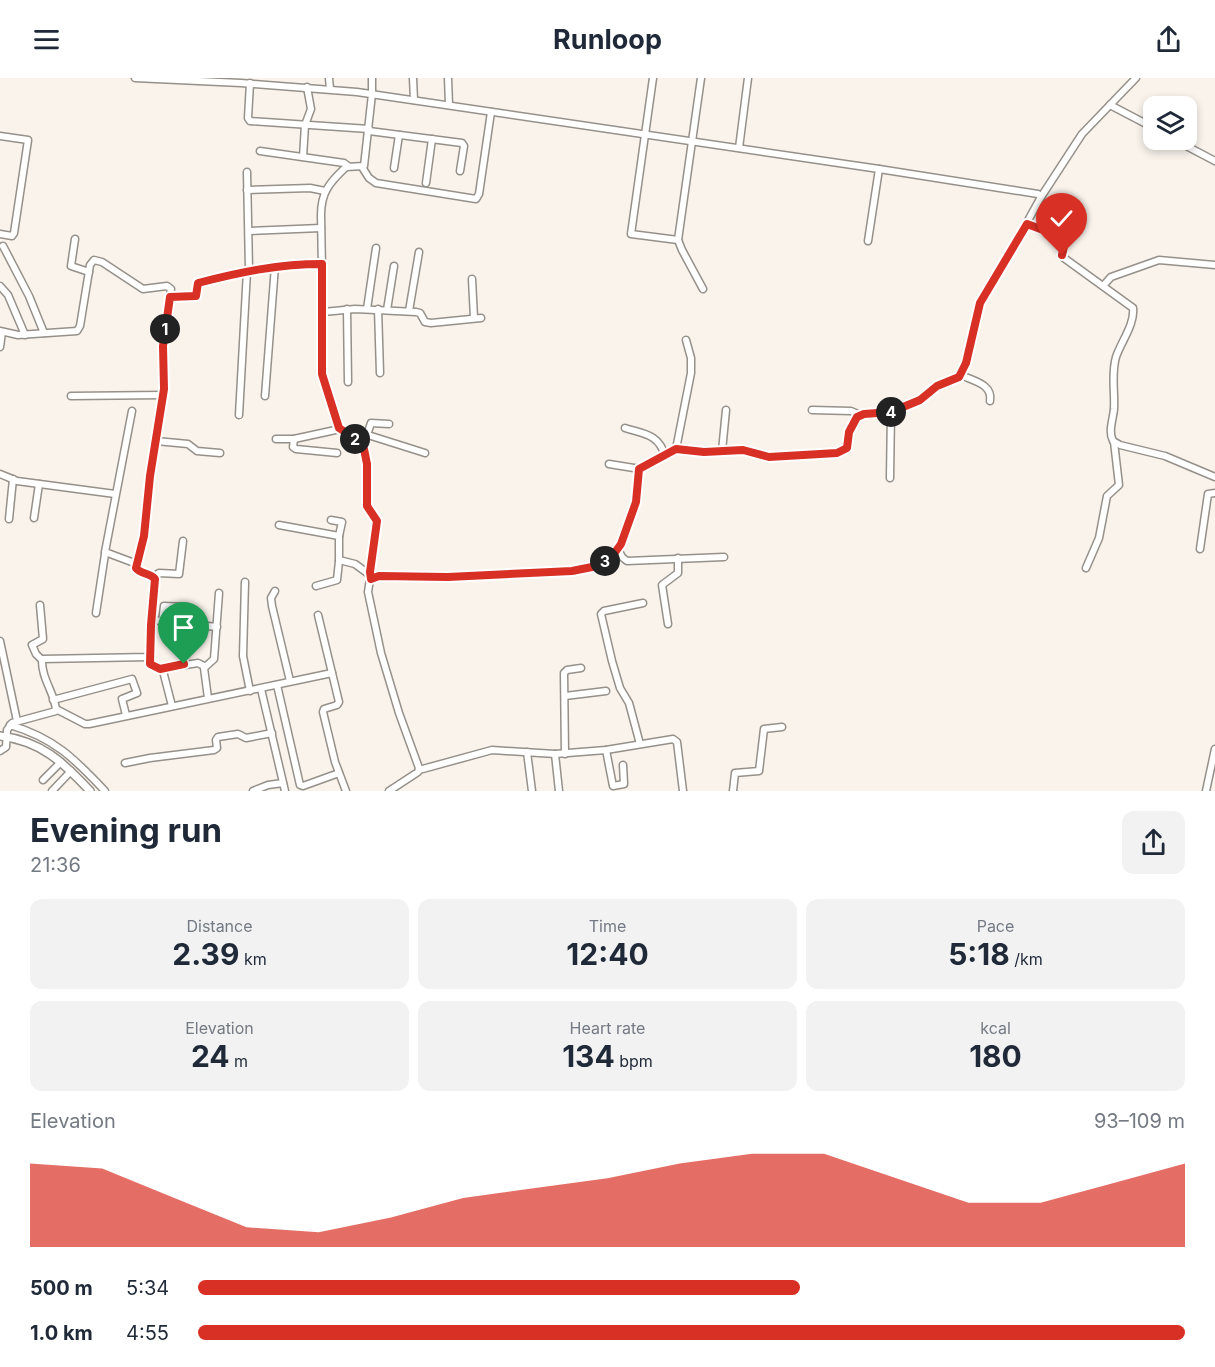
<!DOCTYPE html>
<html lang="en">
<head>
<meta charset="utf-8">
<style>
  :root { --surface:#fff; --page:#f2f2f3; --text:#1f2937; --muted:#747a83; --accent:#d93025 }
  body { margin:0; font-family:Inter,sans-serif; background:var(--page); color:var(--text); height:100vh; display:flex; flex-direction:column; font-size:22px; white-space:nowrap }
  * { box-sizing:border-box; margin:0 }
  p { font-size:20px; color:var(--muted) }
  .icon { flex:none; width:33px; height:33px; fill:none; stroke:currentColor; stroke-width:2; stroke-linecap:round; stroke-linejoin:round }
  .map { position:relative; height:713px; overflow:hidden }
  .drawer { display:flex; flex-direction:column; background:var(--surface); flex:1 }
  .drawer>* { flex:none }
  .tools { position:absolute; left:1143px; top:18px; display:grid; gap:12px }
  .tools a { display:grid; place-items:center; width:54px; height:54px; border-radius:12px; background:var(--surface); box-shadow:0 3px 9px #0003; font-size:30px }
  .pin { position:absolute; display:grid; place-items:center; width:51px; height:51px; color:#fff; margin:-62px -26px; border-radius:50% 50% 50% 0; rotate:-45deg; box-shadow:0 0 6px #0007 }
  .pin .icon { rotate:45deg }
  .km { position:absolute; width:30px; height:30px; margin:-15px; border-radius:50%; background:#222; color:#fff; font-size:16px; line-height:30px; text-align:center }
  .round { display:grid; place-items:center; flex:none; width:63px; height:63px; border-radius:12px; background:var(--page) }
  .summary { display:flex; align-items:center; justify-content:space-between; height:102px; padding:0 30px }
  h1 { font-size:33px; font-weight:700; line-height:45px }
  .metrics { display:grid; grid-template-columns:repeat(3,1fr); gap:9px; height:102px; padding:6px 30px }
  .metrics div { display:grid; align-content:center; border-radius:12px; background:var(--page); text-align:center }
  .metrics b { font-size:30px; font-weight:700 }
  .metrics small { font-size:16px; font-weight:400 }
  .metrics p { font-size:16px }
  .chart { height:168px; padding:12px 30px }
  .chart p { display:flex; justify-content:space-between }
  .chart svg { width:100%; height:108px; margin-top:6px; fill:var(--accent); opacity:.7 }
  ul { padding:0 30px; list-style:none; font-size:20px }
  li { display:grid; grid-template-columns:96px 72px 1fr; align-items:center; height:45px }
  li i { height:15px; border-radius:8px; background:var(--accent) }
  header { display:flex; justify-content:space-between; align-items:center; height:78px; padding:0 30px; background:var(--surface); font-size:27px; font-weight:700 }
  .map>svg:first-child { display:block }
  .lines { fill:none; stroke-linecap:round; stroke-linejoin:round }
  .minor-casing { stroke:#959089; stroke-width:9 }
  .tertiary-casing { stroke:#959089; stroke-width:10 }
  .minor { stroke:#fff; stroke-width:6 }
  .tertiary { stroke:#fff; stroke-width:7 }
  .route-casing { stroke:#fff; stroke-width:12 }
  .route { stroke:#d93025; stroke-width:8 }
</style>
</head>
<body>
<header><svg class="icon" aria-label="menu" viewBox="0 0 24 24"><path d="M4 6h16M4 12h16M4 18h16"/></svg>Runloop<svg class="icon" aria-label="share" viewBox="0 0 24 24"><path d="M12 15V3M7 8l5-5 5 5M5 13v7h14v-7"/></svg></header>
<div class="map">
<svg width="1215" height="713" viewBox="0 0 1215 713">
  <rect width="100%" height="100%" fill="#f9f3ec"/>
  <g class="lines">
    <g class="minor-casing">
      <g id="minor">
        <path d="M135,0L241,5L357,14L879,91L1038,116L1041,119L1009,177L979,225L966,285L959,299L937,308L919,322L891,334L864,336L857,339L849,354L847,370L837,375L769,379L743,372L704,374L678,371L640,391L636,424L621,466L616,473L598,488L572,493L448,499L379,498L370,501L368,514L381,575L399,635L419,690L418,694L389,713"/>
        <path d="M329,0L330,11"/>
        <path d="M413,0L414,22"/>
        <path d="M448,0L449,27"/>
        <path d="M653,0L631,156L678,162"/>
        <path d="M701,0L678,162L682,172L703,211"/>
        <path d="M250,5L248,40L250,43L369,51"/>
        <path d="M1110,27L1154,50"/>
        <path d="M369,53L462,65L464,68L460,93"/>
        <path d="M0,58L28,62L14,155L12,158L0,156"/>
        <path d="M1175,62L1215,83"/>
        <path d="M739,70L748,0"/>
        <path d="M260,73L344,85L348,88"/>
        <path d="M303,79L305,47L311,31L307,9"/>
        <path d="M362,89L369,100L376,105L476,121L479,116L491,34"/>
        <path d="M394,90L399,57"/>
        <path d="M247,94L249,192"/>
        <path d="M426,105L432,61"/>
        <path d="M247,112L310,110L325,113"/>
        <path d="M1041,119L1082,56L1136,0"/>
        <path d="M1027,146L1062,159L1065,164L1062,175L1064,180L1133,230C1135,246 1121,264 1116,279C1111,296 1115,313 1114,331C1113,342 1108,353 1113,363L1120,367L1165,378L1215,399"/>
        <path d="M249,153L321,150"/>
        <path d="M75,161L71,188L89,194"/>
        <path d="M868,163L879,91"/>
        <path d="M3,168L29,218L44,255"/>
        <path d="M472,201L474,240"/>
        <path d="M0,208L8,217L25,257"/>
        <path d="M1103,208L1111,199L1159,182L1215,187"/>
        <path d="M170,219L195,218L198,205C239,194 279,186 322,186"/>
        <path d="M347,231L348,304"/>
        <path d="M367,231L376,170"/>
        <path d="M378,231L380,295"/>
        <path d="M387,232L394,188"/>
        <path d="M409,233L419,174"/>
        <path d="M323,234L355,231L416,234L420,235L425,244L431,245L481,240"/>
        <path d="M0,253L18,257L77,253L80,248L90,187L94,182L102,184L143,211L167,208L171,211L163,268L164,311L150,398L144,458L136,490C140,496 150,495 155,501L149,579L42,581C41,601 56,617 56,633L12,645L7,652L6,669L0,673"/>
        <path d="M0,269L2,254"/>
        <path d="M961,297C973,303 993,306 990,323"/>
        <path d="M71,318L163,317"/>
        <path d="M265,318L275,188"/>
        <path d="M812,332L851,333L860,337"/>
        <path d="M132,333L105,474L137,486"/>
        <path d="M239,337L247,193"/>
        <path d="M625,350C644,356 659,356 665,378"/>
        <path d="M368,357L425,375"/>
        <path d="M276,361H294L340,351"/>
        <path d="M294,361L293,369L296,371L337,375"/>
        <path d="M156,363L188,366L197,373L220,375"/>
        <path d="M363,369L371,345L389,346"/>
        <path d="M676,371L691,295V280L686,262"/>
        <path d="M722,373L726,332"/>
        <path d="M609,386L640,391"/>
        <path d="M0,396L17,403L115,416"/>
        <path d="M890,400L891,334"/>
        <path d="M34,440L39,406"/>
        <path d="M9,441L13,401"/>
        <path d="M331,442L342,444L339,458"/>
        <path d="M279,447L339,458V482L355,486L370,497"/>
        <path d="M618,471L622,479L627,483L724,479"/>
        <path d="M1200,471L1208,416L1215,415"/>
        <path d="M1086,490L1099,460L1107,418L1119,407L1114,364"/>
        <path d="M153,499L159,495L179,496L183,463"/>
        <path d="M371,501L370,494L377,443L367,428V386L364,371L359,363L339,350L322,296L323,248L321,137C321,114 330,104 346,89L364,88L372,16V0"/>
        <path d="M245,504L243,578L250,613"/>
        <path d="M316,508L337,502L339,483"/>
        <path d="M275,513L271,520L272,528L290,603"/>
        <path d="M40,527L43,561L32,567L36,576L42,582"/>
        <path d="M96,535L105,476"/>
        <path d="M318,537L339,624L337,627L324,631L323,634L335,684L346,713"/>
        <path d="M151,542L217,549"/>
        <path d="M162,544L164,528L186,529"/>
        <path d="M668,546L662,507L678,495V480"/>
        <path d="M0,563L17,643"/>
        <path d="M149,579L151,587L163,593L172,628"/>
        <path d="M160,591L198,585L204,588"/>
        <path d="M277,607L300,707L303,708L339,695"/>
        <path d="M261,611L285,713"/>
        <path d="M565,618L606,613"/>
        <path d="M208,620L204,590L214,581L219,515"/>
        <path d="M53,622L132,601L137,615L122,621L126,637"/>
        <path d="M56,631L85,646H89L332,595"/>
        <path d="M10,647C54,660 74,680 105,713"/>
        <path d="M640,666L629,625L620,610L612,583L601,536L604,533L643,525"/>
        <path d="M606,672L613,708L624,706L623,687"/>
        <path d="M527,674L532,713"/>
        <path d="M555,676L559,713"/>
        <path d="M565,676L564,595L567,592L581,590"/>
        <path d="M125,685L150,680L214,672L217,670L216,662L218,659L238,656L246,660L272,655"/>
        <path d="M419,692L492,672L555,676L606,672L673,661L677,664L683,713"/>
        <path d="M43,702L61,684"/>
        <path d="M52,713L71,693"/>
        <path d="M253,713L268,707L283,705"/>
        <path d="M733,713L735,695L759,693L764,651L782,649"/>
        <path d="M1206,713L1215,671"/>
      </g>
    </g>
    <g class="tertiary-casing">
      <path id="tertiary" d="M0,658C41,663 63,684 90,713"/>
    </g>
    <use href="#minor" class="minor"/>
    <use href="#tertiary" class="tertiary"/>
  </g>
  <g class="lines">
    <g class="route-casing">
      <path id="route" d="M184,586L160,591L150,586L151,547L155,501C150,495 140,496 136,490L144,458L150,398L164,311L163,268L170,219L196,218L198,205C240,194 279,186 322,186V296L339,350L359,363L364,371L367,386V428L377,443L370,494L371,501L379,498L448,499L572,493L597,488L616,473L621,466L636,424L639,391L676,371L704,374L743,372L769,379L837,375L847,370L849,354L857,339L864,336L891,334L920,322L937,308L959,299L966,285L980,225L1027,146L1062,159L1065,164L1062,177"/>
    </g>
    <use href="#route" class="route"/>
  </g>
</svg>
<div class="tools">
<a><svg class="icon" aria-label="layers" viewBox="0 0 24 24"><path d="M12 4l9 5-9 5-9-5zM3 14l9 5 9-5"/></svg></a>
</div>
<div class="pin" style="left:184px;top:586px;background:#1e9e55"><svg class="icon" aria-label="arrive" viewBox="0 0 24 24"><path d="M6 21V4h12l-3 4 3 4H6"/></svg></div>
<div class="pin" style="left:1062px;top:177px;background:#d93025"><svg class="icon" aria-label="check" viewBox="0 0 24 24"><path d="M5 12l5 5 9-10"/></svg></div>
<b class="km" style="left:165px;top:251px">1</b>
<b class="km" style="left:355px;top:361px">2</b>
<b class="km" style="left:605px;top:483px">3</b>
<b class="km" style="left:891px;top:334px">4</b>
</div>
<section class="drawer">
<div class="summary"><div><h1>Evening run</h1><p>21:36</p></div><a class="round"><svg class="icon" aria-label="share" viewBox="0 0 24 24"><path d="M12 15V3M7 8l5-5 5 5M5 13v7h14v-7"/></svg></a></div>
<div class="metrics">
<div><p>Distance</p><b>2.39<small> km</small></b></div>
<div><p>Time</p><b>12:40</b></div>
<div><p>Pace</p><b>5:18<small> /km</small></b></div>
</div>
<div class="metrics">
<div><p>Elevation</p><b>24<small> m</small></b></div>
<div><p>Heart rate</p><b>134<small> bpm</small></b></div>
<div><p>kcal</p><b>180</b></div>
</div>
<div class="chart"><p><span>Elevation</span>93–109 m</p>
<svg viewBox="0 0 160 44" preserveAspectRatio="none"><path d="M0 44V10L10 12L20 24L30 36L40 38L50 32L60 24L70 20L80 16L90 10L100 6L110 6L120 16L130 26L140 26L150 18L160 10V44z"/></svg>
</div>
<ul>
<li><b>500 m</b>5:34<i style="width:61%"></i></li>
<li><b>1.0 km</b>4:55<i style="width:100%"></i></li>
</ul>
</section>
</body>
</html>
